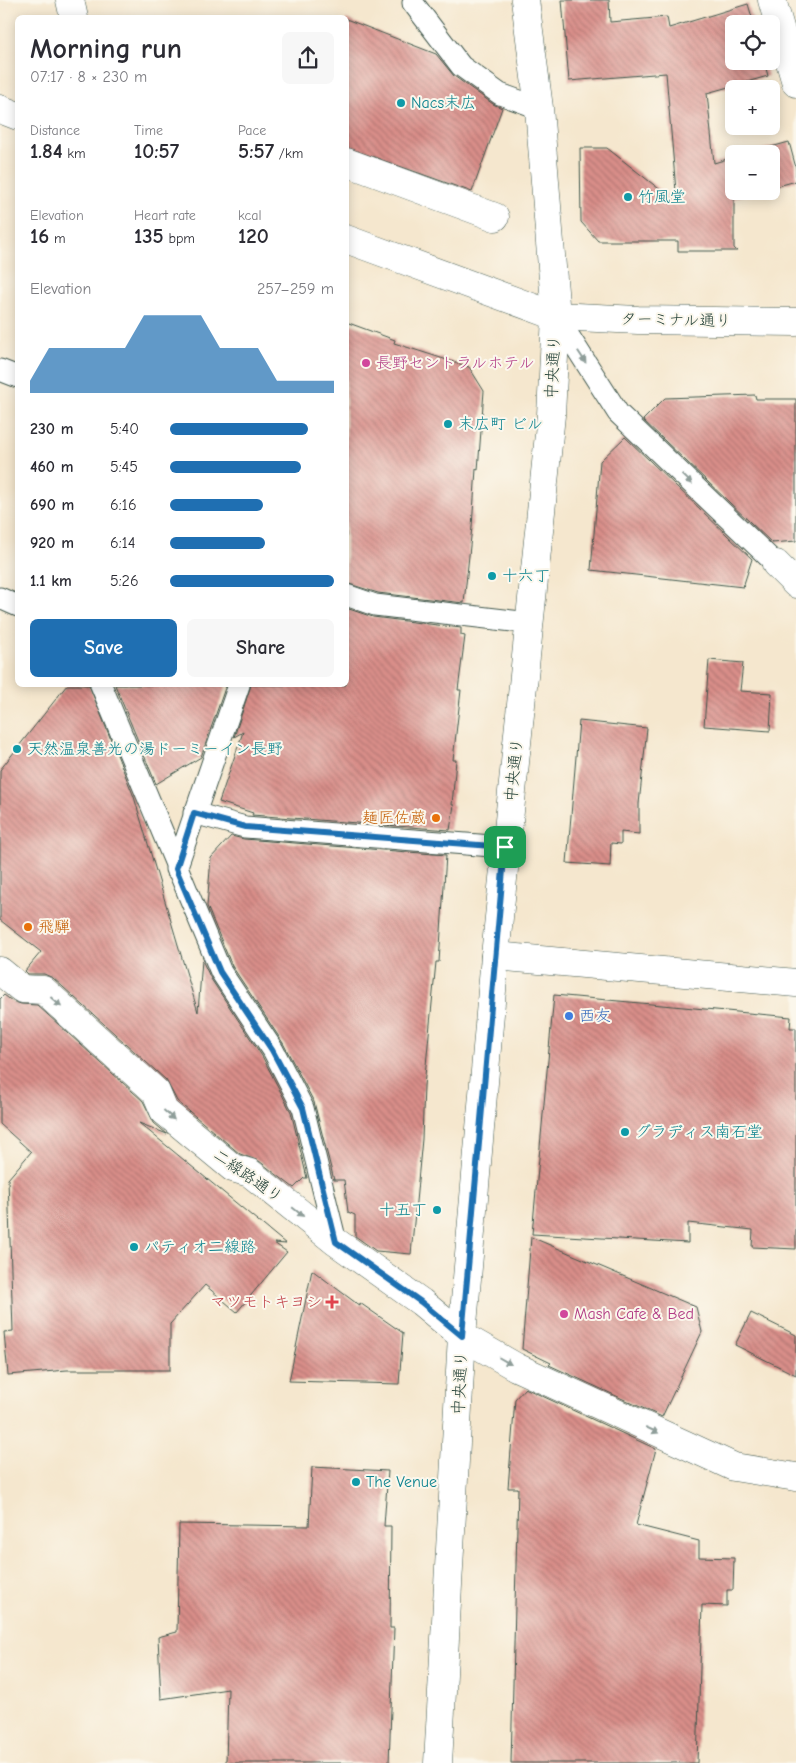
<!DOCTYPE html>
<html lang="en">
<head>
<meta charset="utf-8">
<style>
  :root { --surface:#fff; --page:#f7f7f7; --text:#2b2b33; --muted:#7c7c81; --accent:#1f6fb2 }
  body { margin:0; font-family:"Comic Neue","Klee One",sans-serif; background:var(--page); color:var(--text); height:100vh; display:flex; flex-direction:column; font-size:19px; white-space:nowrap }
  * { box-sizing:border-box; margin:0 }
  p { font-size:16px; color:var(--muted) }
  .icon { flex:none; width:28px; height:28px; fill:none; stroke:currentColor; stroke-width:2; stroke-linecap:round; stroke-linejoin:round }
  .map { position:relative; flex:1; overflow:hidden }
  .drawer { position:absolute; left:15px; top:15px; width:334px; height:672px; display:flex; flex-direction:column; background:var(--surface); border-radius:8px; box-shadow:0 2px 12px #0003 }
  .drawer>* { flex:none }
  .fabs { position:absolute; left:725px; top:15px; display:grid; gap:10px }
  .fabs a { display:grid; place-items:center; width:55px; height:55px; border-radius:8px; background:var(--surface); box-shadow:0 2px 12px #0003; font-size:25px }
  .pin { position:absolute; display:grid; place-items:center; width:42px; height:42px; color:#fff; margin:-21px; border-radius:10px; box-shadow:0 2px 8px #0006 }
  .round { display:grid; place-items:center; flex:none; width:52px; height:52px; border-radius:8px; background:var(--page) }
  .headline { display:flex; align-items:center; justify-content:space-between; height:85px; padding:0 15px }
  h1 { font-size:28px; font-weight:600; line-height:38px }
  .metrics { display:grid; grid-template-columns:repeat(3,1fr); gap:8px; height:85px; padding:5px 15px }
  .metrics div { display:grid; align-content:center }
  .metrics b { font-size:21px; font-weight:600 }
  .metrics small { font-size:14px; font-weight:400 }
  .metrics p { font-size:14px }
  .chart { height:140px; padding:10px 15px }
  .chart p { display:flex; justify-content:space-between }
  .chart svg { width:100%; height:90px; margin-top:5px; fill:var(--accent); opacity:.7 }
  .cta { display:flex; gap:10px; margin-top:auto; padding:10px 15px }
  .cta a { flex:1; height:58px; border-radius:8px; background:var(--accent); color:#fff; font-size:20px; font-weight:600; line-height:58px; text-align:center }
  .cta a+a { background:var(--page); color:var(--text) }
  ul { padding:0 15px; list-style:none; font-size:16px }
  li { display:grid; grid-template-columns:80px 60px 1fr; align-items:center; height:38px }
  li i { height:12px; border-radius:6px; background:var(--accent) }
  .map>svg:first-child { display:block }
  .building { fill:url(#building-back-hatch) }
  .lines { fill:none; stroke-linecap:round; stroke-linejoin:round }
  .service-casing { stroke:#3f564b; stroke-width:23 }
  .pedestrian-casing { stroke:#3f564b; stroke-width:29 }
  .minor-casing { stroke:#3f564b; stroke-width:29 }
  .tertiary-casing { stroke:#3f564b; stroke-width:29 }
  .service { stroke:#fff; stroke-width:21 }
  .pedestrian { stroke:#fff; stroke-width:28 }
  .minor { stroke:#fff; stroke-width:28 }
  .tertiary { stroke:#fff; stroke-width:28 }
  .oneway { fill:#8f9e9a }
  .route-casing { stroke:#fff; stroke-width:10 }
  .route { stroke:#1f6fb2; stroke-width:6 }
  .culture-dot { fill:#0f9aa8; stroke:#fbf7ec; stroke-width:2 }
  .hotel-dot { fill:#d1479c; stroke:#fbf7ec; stroke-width:2 }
  .food-dot { fill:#e8710a; stroke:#fbf7ec; stroke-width:2 }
  .shop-dot { fill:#3f7fe0; stroke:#fbf7ec; stroke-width:2 }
  .health-dot { fill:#e0444e; stroke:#fbf7ec; stroke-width:2 }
  .labels { text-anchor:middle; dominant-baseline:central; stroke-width:4; stroke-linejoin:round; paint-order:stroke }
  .culture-label { font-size:16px; fill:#0d838f; stroke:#fbf7ec; text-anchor:start }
  .street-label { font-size:16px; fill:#1f3d34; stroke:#fbf7ec }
  .hotel-label { font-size:16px; fill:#b23c85; stroke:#fbf7ec; text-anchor:start }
  .food-label { font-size:16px; fill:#c56008; stroke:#fbf7ec; text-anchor:end }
  .shop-label { font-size:16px; fill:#366cbe; stroke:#fbf7ec; text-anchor:start }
  .health-label { font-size:16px; fill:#be3a42; stroke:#fbf7ec; text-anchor:end }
</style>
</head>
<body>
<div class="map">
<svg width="796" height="1763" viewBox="0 0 796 1763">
  <defs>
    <pattern id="building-back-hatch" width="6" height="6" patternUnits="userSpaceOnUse" patternTransform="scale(1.25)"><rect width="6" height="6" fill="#d98e89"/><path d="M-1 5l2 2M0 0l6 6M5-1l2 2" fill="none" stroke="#af7571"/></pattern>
  </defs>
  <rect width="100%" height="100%" fill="#fbf7ec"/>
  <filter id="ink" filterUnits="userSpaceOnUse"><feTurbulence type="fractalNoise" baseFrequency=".02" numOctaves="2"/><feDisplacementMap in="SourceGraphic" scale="10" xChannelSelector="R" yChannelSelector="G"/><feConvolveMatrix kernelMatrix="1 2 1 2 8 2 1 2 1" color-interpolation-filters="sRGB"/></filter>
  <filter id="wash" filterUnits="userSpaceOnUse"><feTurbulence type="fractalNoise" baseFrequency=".0096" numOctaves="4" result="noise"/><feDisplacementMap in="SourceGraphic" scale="20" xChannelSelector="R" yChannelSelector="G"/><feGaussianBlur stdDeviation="1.12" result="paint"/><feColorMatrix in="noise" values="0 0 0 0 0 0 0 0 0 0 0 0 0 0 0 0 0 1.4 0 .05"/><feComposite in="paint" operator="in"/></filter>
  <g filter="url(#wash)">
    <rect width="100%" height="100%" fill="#f5e7ce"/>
    <g id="blocks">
      <g class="building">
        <path d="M562,0H609L610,22L667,17L669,28L748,4L754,24H734V61H764L768,76L707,93L714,163L734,157V191H759L734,198V248L737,251H678V241H598L581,222L580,148H607L677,203L666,73L569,81Z"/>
        <path d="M346,19L436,54L454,76L493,104L502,108L472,192L346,147Z"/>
        <path d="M789,142L796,168V181L771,188V154H746Z"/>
        <path d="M346,322L395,340L394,343L469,367L484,391L478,470L476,469L472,527L464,603L378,593L346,583Z"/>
        <path d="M755,395L756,399H796V541L772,543L643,420L665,398Z"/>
        <path d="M625,437L752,559L743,587L591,570L600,461Z"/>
        <path d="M346,608L373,617L461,628V635L465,636L458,690H461L453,760H456L452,805H454L450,830L252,815L253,813L219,802L243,732L234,737L251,685H346Z"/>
        <path d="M709,660L743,663L740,691L772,693L770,731L704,726Z"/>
        <path d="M67,685H89L134,797L198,1012L202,960L211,979L262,1056L291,1112L307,1178H304L294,1188L259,1161L240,1154L177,1101L166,1080L53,978L44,974H28L25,971L41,952L0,920V770Z"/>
        <path d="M115,685H226L201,757L156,784Z"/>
        <path d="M579,721L647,728L639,804V834L621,832V844L611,843L610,866L567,863Z"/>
        <path d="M231,836L244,839L446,855L439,962H436L424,1086L422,1139L411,1254L376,1251L355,1236V1215L348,1212L344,1180H334L314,1102L283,1043L232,966L207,906L211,858Z"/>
        <path d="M4,995L12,1001L21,1004L37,1005L143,1101L154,1123L167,1134L139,1123L286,1244L274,1243L287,1252L237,1312L205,1285L170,1324V1370H67L8,1375L4,1332L13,1331L8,1179L31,1152L0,1124V999Z"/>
        <path d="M554,995L791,1017L790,1028H796V1249L752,1247L753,1230L688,1223V1243L532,1234Z"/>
        <path d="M531,1237L696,1307L702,1332L662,1417L549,1365L551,1363L522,1349Z"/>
        <path d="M312,1270L360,1306V1303L403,1333L399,1384L289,1381Z"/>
        <path d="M751,1313L796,1335V1375L735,1345Z"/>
        <path d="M525,1388L656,1449L636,1525L699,1541V1557L734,1558L733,1590H727V1606L702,1605L697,1763H511L518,1488H508L515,1399Z"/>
        <path d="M312,1467L388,1471L384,1526H391L390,1628H394L389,1763H226L228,1689L161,1699L158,1637L177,1632L179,1524L309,1526Z"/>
      </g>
    </g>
  </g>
  <g filter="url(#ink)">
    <use href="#blocks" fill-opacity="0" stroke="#3f564b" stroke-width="1"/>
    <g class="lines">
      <g class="service-casing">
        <g id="service">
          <path d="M413,3L461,66L500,94L539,108"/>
          <path d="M556,316L618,413L776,564"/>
          <path d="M0,370L18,377"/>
          <path d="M346,595L375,605L530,623"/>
          <path d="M0,598L18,606"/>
          <path d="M101,685L221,972L273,1050L303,1108L336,1242"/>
          <path d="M194,813L245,827L505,847"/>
          <path d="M176,869L239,685"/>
        </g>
      </g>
      <g class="pedestrian-casing">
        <g id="pedestrian">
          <path d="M70,0L74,18"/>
          <path d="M346,162L495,217"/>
        </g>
      </g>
      <g class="minor-casing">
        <g id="minor">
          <path d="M525,0L539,108L556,316"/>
          <path d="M772,0L796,83"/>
          <path d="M776,564L796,584"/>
          <path d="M495,956L796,983"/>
          <path d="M0,971L22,989L43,990L156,1092L164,1111L233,1168L250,1173L336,1242L421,1302L462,1336L516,1367L734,1467L796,1477"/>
        </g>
      </g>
      <g class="tertiary-casing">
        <g id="tertiary">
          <path d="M0,109L18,116"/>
          <path d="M346,239L556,316L638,320L796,322"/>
          <path d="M438,1763L462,1336L495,956L551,415L556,316"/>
        </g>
      </g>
      <use href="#service" class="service"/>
      <use href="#pedestrian" class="pedestrian"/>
      <use href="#minor" class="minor"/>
      <use href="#tertiary" class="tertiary"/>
    </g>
    <defs><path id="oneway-solid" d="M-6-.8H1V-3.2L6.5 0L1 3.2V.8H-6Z" transform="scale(1.25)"/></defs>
    <g class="oneway">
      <use href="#oneway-solid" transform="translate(582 357) rotate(57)"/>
      <use href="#oneway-solid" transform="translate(687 479) rotate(44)"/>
      <use href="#oneway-solid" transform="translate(56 1002) rotate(42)"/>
      <use href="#oneway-solid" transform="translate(169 1115) rotate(42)"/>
      <use href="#oneway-solid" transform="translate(298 1212) rotate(39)"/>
      <use href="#oneway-solid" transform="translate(505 1361) rotate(30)"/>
      <use href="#oneway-solid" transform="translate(652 1430) rotate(25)"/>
    </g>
  </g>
  <g class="lines" filter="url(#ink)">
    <g class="route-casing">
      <path id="route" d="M194,813L245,827L505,847L462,1336L421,1302L336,1242L303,1108L272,1050L220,972L176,869Z"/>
    </g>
    <use href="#route" class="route"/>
  </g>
  <g class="culture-dot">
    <circle cx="401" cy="103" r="5"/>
    <circle cx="628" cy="197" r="5"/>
    <circle cx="448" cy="424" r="5"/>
    <circle cx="492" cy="576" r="5"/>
    <circle cx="17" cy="749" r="5"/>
    <circle cx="625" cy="1132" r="5"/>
    <circle cx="437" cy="1210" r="5"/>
    <circle cx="134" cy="1247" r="5"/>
    <circle cx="356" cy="1482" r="5"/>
  </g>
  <g class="hotel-dot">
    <circle cx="366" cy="363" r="5"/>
    <circle cx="564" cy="1314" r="5"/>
  </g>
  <g class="food-dot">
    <circle cx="436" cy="818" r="5"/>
    <circle cx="28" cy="927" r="5"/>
  </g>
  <circle class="shop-dot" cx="569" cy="1016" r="5"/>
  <path class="health-dot" d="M329.5 1294.5h5v5h5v5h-5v5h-5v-5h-5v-5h5z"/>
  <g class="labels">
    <g class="culture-label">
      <text x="411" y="103">Nacs末広</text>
      <text x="638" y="197">竹風堂</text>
      <text x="458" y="424">末広町 ビル</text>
      <text x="502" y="576">十六丁</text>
      <text x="27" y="749">天然温泉善光の湯ドーミーイン長野</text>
      <text x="635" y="1132">グラディス南石堂</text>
      <text x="427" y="1210" text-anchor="end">十五丁</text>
      <text x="144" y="1247">パティオ二線路</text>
      <text x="366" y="1482">The Venue</text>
    </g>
    <g class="street-label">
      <text transform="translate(676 320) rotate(1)">ターミナル通り</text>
      <text transform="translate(553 367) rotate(-87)">中央通り</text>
      <text transform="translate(514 770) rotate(-84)">中央通り</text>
      <text transform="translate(248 1176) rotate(35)">二線路通り</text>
      <text transform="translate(460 1383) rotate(-87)">中央通り</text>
    </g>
    <g class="hotel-label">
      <text x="376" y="363">長野セントラルホテル</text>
      <text x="574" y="1314">Mash Cafe &amp; Bed</text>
    </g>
    <g class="food-label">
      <text x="426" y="818">麺匠佐蔵</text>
      <text x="38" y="927" text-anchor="start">飛騨</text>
    </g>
    <g class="shop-label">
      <text x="579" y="1016">西友</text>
    </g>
    <g class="health-label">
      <text x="322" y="1302">マツモトキヨシ</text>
    </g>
  </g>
</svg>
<div class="fabs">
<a><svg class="icon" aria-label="locate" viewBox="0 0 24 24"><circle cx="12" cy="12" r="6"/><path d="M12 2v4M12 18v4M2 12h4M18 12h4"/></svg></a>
<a>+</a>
<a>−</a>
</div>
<div class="pin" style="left:505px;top:847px;background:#1e9e55"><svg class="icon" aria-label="arrive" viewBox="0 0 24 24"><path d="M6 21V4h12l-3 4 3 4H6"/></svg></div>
<section class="drawer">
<div class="headline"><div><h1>Morning run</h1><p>07:17 · 8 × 230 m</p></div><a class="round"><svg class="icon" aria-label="share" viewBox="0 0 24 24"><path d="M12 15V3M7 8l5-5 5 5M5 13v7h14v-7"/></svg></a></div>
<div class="metrics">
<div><p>Distance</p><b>1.84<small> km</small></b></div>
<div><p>Time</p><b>10:57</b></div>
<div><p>Pace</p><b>5:57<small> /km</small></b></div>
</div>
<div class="metrics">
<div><p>Elevation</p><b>16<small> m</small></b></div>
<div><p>Heart rate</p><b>135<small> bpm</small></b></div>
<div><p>kcal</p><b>120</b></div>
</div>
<div class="chart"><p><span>Elevation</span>257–259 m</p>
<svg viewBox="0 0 160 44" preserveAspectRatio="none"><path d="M0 44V38L10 22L20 22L30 22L40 22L50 22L60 6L70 6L80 6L90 6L100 22L110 22L120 22L130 38L140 38L150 38L160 38V44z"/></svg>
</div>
<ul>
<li><b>230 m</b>5:40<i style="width:84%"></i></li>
<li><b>460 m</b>5:45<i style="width:80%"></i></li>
<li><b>690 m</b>6:16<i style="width:57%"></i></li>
<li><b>920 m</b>6:14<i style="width:58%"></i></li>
<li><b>1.1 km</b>5:26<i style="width:100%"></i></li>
</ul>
<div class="cta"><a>Save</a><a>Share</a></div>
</section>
</div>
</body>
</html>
